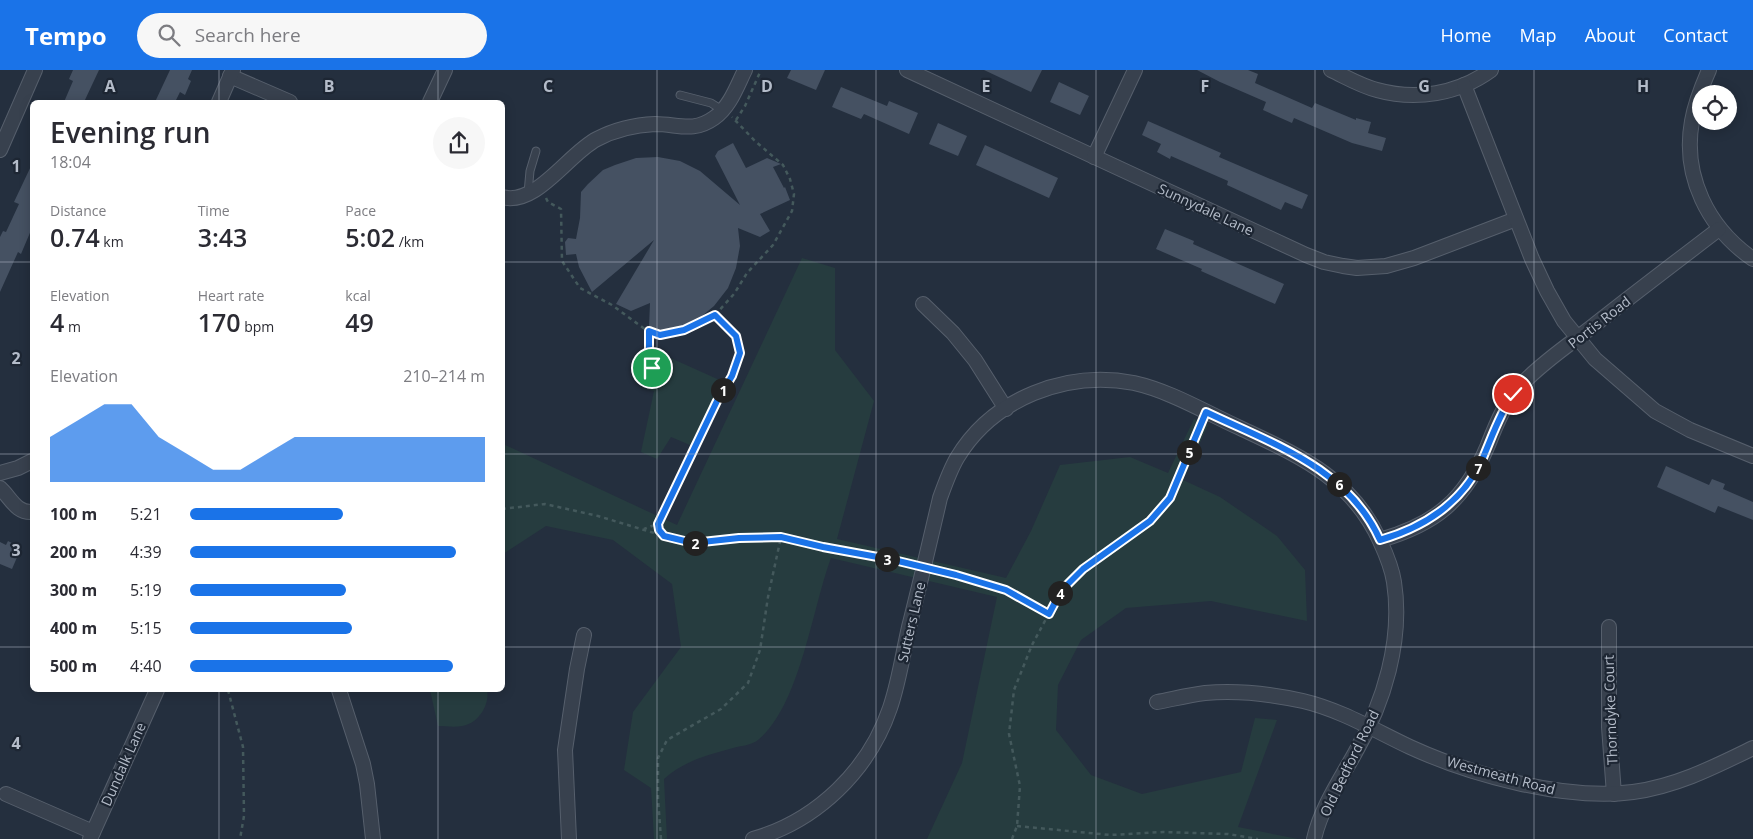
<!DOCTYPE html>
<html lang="en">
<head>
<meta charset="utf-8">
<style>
  :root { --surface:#fff; --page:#f7f7f7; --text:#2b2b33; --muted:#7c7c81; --accent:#1a73e8 }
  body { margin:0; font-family:"Open Sans",sans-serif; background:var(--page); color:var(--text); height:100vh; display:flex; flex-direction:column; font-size:19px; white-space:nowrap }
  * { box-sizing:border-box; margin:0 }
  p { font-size:16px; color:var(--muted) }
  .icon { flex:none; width:28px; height:28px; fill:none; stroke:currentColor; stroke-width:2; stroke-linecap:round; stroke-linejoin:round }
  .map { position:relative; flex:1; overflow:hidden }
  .panel { position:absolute; left:30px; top:30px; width:475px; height:592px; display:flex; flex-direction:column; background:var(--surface); border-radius:8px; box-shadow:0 2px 12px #0003 }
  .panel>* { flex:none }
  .controls { position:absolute; left:1692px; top:15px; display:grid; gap:10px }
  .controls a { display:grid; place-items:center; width:45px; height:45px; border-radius:50%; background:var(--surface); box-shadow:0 2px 12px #0003; font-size:25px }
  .pin { position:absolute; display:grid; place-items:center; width:42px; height:42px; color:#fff; margin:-21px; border:2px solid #fff; border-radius:50%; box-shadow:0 1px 5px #0007 }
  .km { position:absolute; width:25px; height:25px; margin:-12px; border-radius:50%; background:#222; color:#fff; font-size:14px; line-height:25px; text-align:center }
  .round { display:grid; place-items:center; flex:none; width:52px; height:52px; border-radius:26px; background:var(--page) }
  .overview { display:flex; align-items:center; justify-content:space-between; height:85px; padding:0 20px }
  h1 { font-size:28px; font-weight:600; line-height:38px }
  .stats { display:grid; grid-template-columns:repeat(3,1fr); gap:8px; height:85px; padding:5px 20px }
  .stats div { display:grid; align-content:center }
  .stats b { font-size:25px; font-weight:600 }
  .stats small { font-size:14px; font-weight:400 }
  .stats p { font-size:14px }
  .chart { height:140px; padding:10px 20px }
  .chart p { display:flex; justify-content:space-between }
  .chart svg { width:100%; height:90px; margin-top:5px; fill:var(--accent); opacity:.7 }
  ul { padding:0 20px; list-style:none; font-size:16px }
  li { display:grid; grid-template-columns:80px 60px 1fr; align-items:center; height:38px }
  li i { height:12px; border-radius:6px; background:var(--accent) }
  header { display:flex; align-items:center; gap:30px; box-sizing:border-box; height:70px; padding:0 25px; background:var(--accent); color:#fff }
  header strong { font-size:24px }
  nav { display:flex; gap:28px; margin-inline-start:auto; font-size:18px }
  .search { width:350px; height:45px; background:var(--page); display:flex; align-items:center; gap:12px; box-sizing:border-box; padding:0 18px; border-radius:28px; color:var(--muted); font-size:19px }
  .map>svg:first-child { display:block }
  .green { fill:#263c3f }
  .building { fill:#455162 }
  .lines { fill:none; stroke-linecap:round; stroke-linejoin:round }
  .lane-casing { stroke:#565f6c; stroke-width:9 }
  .street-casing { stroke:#565f6c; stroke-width:16 }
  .path { stroke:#44595c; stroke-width:2.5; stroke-dasharray:4 4; stroke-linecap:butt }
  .lane { stroke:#38414e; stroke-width:7 }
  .street { stroke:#38414e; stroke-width:14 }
  .route-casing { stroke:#fff; stroke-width:10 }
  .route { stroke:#1a73e8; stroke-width:6 }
  .grid { fill:none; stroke:#b4bcc9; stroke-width:1; stroke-opacity:0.55 }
  .labels { text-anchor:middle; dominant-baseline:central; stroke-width:4.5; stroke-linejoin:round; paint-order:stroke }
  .street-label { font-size:14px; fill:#b4bcc9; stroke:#1d2633 }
  .grid-label { font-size:16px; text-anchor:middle; font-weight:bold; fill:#b4bcc9; stroke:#1d2633; stroke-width:4.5; stroke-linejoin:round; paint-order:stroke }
</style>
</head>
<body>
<header>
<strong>Tempo</strong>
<div class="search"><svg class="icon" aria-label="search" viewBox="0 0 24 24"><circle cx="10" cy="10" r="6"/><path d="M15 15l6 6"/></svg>Search here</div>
<nav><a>Home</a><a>Map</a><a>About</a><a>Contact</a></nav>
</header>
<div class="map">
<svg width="1753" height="769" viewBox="0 0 1753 769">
  <rect width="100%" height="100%" fill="#242f3e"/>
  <g class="green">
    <path d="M802,188L835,198V280L874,331L837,469L1006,508L1031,461L1060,395L1130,387L1168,403L1194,349L1208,355L1183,410L1220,427L1277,466L1305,500L1307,551L1211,531L1126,538L1081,570L1058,615L1056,660L1091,705L1142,724L1241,702L1255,648L1277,650L1238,757L1298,769H927L962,693L997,527L831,488C812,539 800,636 758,670C752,675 740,676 733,678C707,685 684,691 664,709L667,769H654L651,718L624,700L633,642L681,577L672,514L613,470L546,456L503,484V374L677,455Z"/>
    <path d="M646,277L724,312L690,375L671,367L657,389L641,382L654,321L646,319Z"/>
    <path d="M430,620H487C490,633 480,651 466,655C458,658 446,656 438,656Z"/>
  </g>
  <g class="building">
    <path d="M73,0H99L84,32H64L73,11L69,9Z"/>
    <path d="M170,0H192L188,9L191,11L185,25L180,22L175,32H155Z"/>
    <path d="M791,0H825L816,20L787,8Z"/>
    <path d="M984,0H1042L1031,22Z"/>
    <path d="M1197,0H1248L1258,4L1255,13L1312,38L1315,33L1356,50V48L1371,52L1368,63L1386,68L1382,81L1352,73L1294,48L1292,53L1263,40L1266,32L1220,12Z"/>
    <path d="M1059,12L1089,26L1080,45L1050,32Z"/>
    <path d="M841,17L887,36L889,31L918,43L909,64L864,44L861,49L832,37Z"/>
    <path d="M1148,51L1221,83L1219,87L1308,125L1302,139L1285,132L1281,140L1227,115L1228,111L1171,86L1170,89L1157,82L1161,74L1142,65Z"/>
    <path d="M938,53L967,66L958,86L929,74Z"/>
    <path d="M733,73L746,98L767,88L781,94L773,97L784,118L785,117L790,130L760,144L770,161L760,167L738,158L740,176L736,198L728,218L714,236L697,250L675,259L654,262L649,258L650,233L631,241L616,234L654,170L592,222L579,197L576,184L566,185L565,172L568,168L576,169L580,148L581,122L588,114L603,100L615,95L636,88L658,87L680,91L700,101L740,135L715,86L718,81Z"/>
    <path d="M985,75L1058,108L1049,128L976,95Z"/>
    <path d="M32,94V158L21,184L18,182L0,222V167L3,161L6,162L19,134L14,132Z"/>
    <path d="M1165,159L1194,171L1193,174L1284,214L1275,234L1201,201L1202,199L1156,179Z"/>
    <path d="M1666,396L1709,415L1712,409L1725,414L1723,419L1753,432V450L1718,436L1715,443L1657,417Z"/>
    <path d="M8,471L21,478L12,499L0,494V472L6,475Z"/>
  </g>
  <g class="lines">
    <g class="lane-casing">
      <g id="lane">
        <path d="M680,25L711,33L722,40"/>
        <path d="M528,123L530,101L536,81"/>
      </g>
    </g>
    <g class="street-casing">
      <g id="street">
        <path d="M907,0L1306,185L1324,192L1343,196L1357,198L1386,196L1414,188L1516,149"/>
        <path d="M1331,0C1346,7 1361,16 1377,20C1416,31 1458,24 1491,0"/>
        <path d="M1709,0C1702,16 1695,33 1692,51C1682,106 1708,158 1753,189"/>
        <path d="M230,6L290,32"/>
        <path d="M1464,15L1532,189L1547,221L1564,251L1595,289L1655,341L1690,360L1753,386"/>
        <path d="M219,32L233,0"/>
        <path d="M430,32L445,0"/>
        <path d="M0,80L35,0"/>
        <path d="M1094,87L1135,0"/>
        <path d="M502,127C536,137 569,83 597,69C616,59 634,55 655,54C678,54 693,63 714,48C730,37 737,16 745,0"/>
        <path d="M923,234L953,263L975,290L1006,339"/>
        <path d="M0,403L18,398L32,391"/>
        <path d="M0,418C11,428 16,443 32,442"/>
        <path d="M1380,470C1436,454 1465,430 1488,375C1497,352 1506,330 1523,313C1544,291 1570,274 1593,256C1635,223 1677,191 1719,159"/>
        <path d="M1609,557V657L1614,724"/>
        <path d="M339,620L363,694L367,714L373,769"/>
        <path d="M1157,632C1173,629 1189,625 1205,623C1237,620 1271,624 1303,631C1341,640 1374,660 1410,677C1471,705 1566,731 1633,722C1677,716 1714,697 1753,678"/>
        <path d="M6,724L93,762"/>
        <path d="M90,769L157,620"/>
        <path d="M569,769L565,680L577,599L584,565"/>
        <path d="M753,769C817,751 869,700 890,638C899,612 903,583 909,557C920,514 930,471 940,428C945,414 950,400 957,388C993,328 1067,300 1134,313C1170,321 1205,342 1238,357C1297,385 1351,407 1380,471C1386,484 1392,498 1394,512C1403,570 1384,633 1355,683C1340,710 1321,738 1314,769"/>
      </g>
    </g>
    <g class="path">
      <path d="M736,50L745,36L761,0"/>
      <path d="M546,128L548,132L561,139L562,191L580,218L612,235L646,260L660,265L684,260L715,245L735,266L740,283L732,306L717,331L657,454L644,459"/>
      <path d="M715,245L734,224L747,203L773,175L792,141L794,124L790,109L783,95L755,71L732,47"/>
      <path d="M649,261V293L652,297L659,301L663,294"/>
      <path d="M502,439L545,434L598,446L664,466L693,473L739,468L781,467L823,477L912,494"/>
      <path d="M657,454L663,466"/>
      <path d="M937,500L1006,520L1049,544"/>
      <path d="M228,620L243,677L244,746L240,769"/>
      <path d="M1017,756L1110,765L1163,762L1228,764L1258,769"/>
      <path d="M661,769L658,729V688L667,670L721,639L748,613L760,580L768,527L781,467"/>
      <path d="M1012,769L1017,756L1020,716L1009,664L1014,620L1032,575L1061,521L1083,499L1150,451L1170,428L1201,354"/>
    </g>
    <use href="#lane" class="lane"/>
    <use href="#street" class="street"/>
  </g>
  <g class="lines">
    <g class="route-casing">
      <path id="route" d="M652,298L649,292V261L660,265L684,260L715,245L736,266L740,283L732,306L717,331L658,454L659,460L664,466L693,473L739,468L781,467L823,477L894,490L956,505L1006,520L1049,544L1061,521L1083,499L1150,451L1170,428L1206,342C1273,374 1348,398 1380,470C1425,457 1462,433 1482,390C1492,367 1499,345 1513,324"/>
    </g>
    <use href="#route" class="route"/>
  </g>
  <path class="grid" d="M219,0V32M438,0V32M657,0V769M876,0V769M1096,0V769M1315,0V769M1534,0V769M0,192H32M502,192H1753M0,384H32M502,384H1753M0,577H32M502,577H1753M219,620V769M438,620V769"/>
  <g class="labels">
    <g class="street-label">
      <text transform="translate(1206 139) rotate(25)">Sunnydale Lane</text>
      <text transform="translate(1599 252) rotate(-38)">Portis Road</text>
      <text transform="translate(911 552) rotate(-77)">Sutters Lane</text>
      <text transform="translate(1610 640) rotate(-92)">Thorndyke Court</text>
      <text transform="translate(1349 693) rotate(-64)">Old Bedford Road</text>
      <text transform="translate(123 694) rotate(-66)">Dundalk Lane</text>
      <text transform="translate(1501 705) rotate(15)">Westmeath Road</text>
    </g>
  </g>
  <g class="grid-label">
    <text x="110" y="22">A</text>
    <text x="329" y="22">B</text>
    <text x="548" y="22">C</text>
    <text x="767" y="22">D</text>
    <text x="986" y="22">E</text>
    <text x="1205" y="22">F</text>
    <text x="1424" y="22">G</text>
    <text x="1643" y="22">H</text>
    <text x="16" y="102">1</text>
    <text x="16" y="294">2</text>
    <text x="16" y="486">3</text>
    <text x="16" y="679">4</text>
  </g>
</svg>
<div class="controls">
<a><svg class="icon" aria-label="locate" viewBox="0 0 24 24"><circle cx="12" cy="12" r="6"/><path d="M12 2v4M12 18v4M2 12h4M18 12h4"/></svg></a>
</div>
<div class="pin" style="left:652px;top:298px;background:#1e9e55"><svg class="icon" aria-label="arrive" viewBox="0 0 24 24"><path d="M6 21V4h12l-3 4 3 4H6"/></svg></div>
<div class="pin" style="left:1513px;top:324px;background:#d93025"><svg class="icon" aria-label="check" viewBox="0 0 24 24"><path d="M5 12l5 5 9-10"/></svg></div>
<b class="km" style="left:723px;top:320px">1</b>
<b class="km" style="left:695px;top:473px">2</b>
<b class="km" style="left:887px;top:489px">3</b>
<b class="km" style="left:1060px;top:523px">4</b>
<b class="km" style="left:1189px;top:382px">5</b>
<b class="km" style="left:1339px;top:414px">6</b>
<b class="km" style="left:1478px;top:398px">7</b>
<section class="panel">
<div class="overview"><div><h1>Evening run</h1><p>18:04</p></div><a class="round"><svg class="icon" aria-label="share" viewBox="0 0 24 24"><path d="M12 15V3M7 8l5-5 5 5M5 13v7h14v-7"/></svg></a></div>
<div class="stats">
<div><p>Distance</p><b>0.74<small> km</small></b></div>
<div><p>Time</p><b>3:43</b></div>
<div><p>Pace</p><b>5:02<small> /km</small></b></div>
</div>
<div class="stats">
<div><p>Elevation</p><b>4<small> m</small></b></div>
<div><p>Heart rate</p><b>170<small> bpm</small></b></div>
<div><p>kcal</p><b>49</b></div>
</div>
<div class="chart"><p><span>Elevation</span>210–214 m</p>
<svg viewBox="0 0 160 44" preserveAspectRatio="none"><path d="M0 44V22L10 14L20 6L30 6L40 22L50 30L60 38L70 38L80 30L90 22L100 22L110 22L120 22L130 22L140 22L150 22L160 22V44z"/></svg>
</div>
<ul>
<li><b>100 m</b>5:21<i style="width:52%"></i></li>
<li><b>200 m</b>4:39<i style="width:90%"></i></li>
<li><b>300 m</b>5:19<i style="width:53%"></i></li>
<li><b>400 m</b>5:15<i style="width:55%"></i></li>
<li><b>500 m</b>4:40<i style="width:89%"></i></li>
</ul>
</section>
</div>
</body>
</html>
